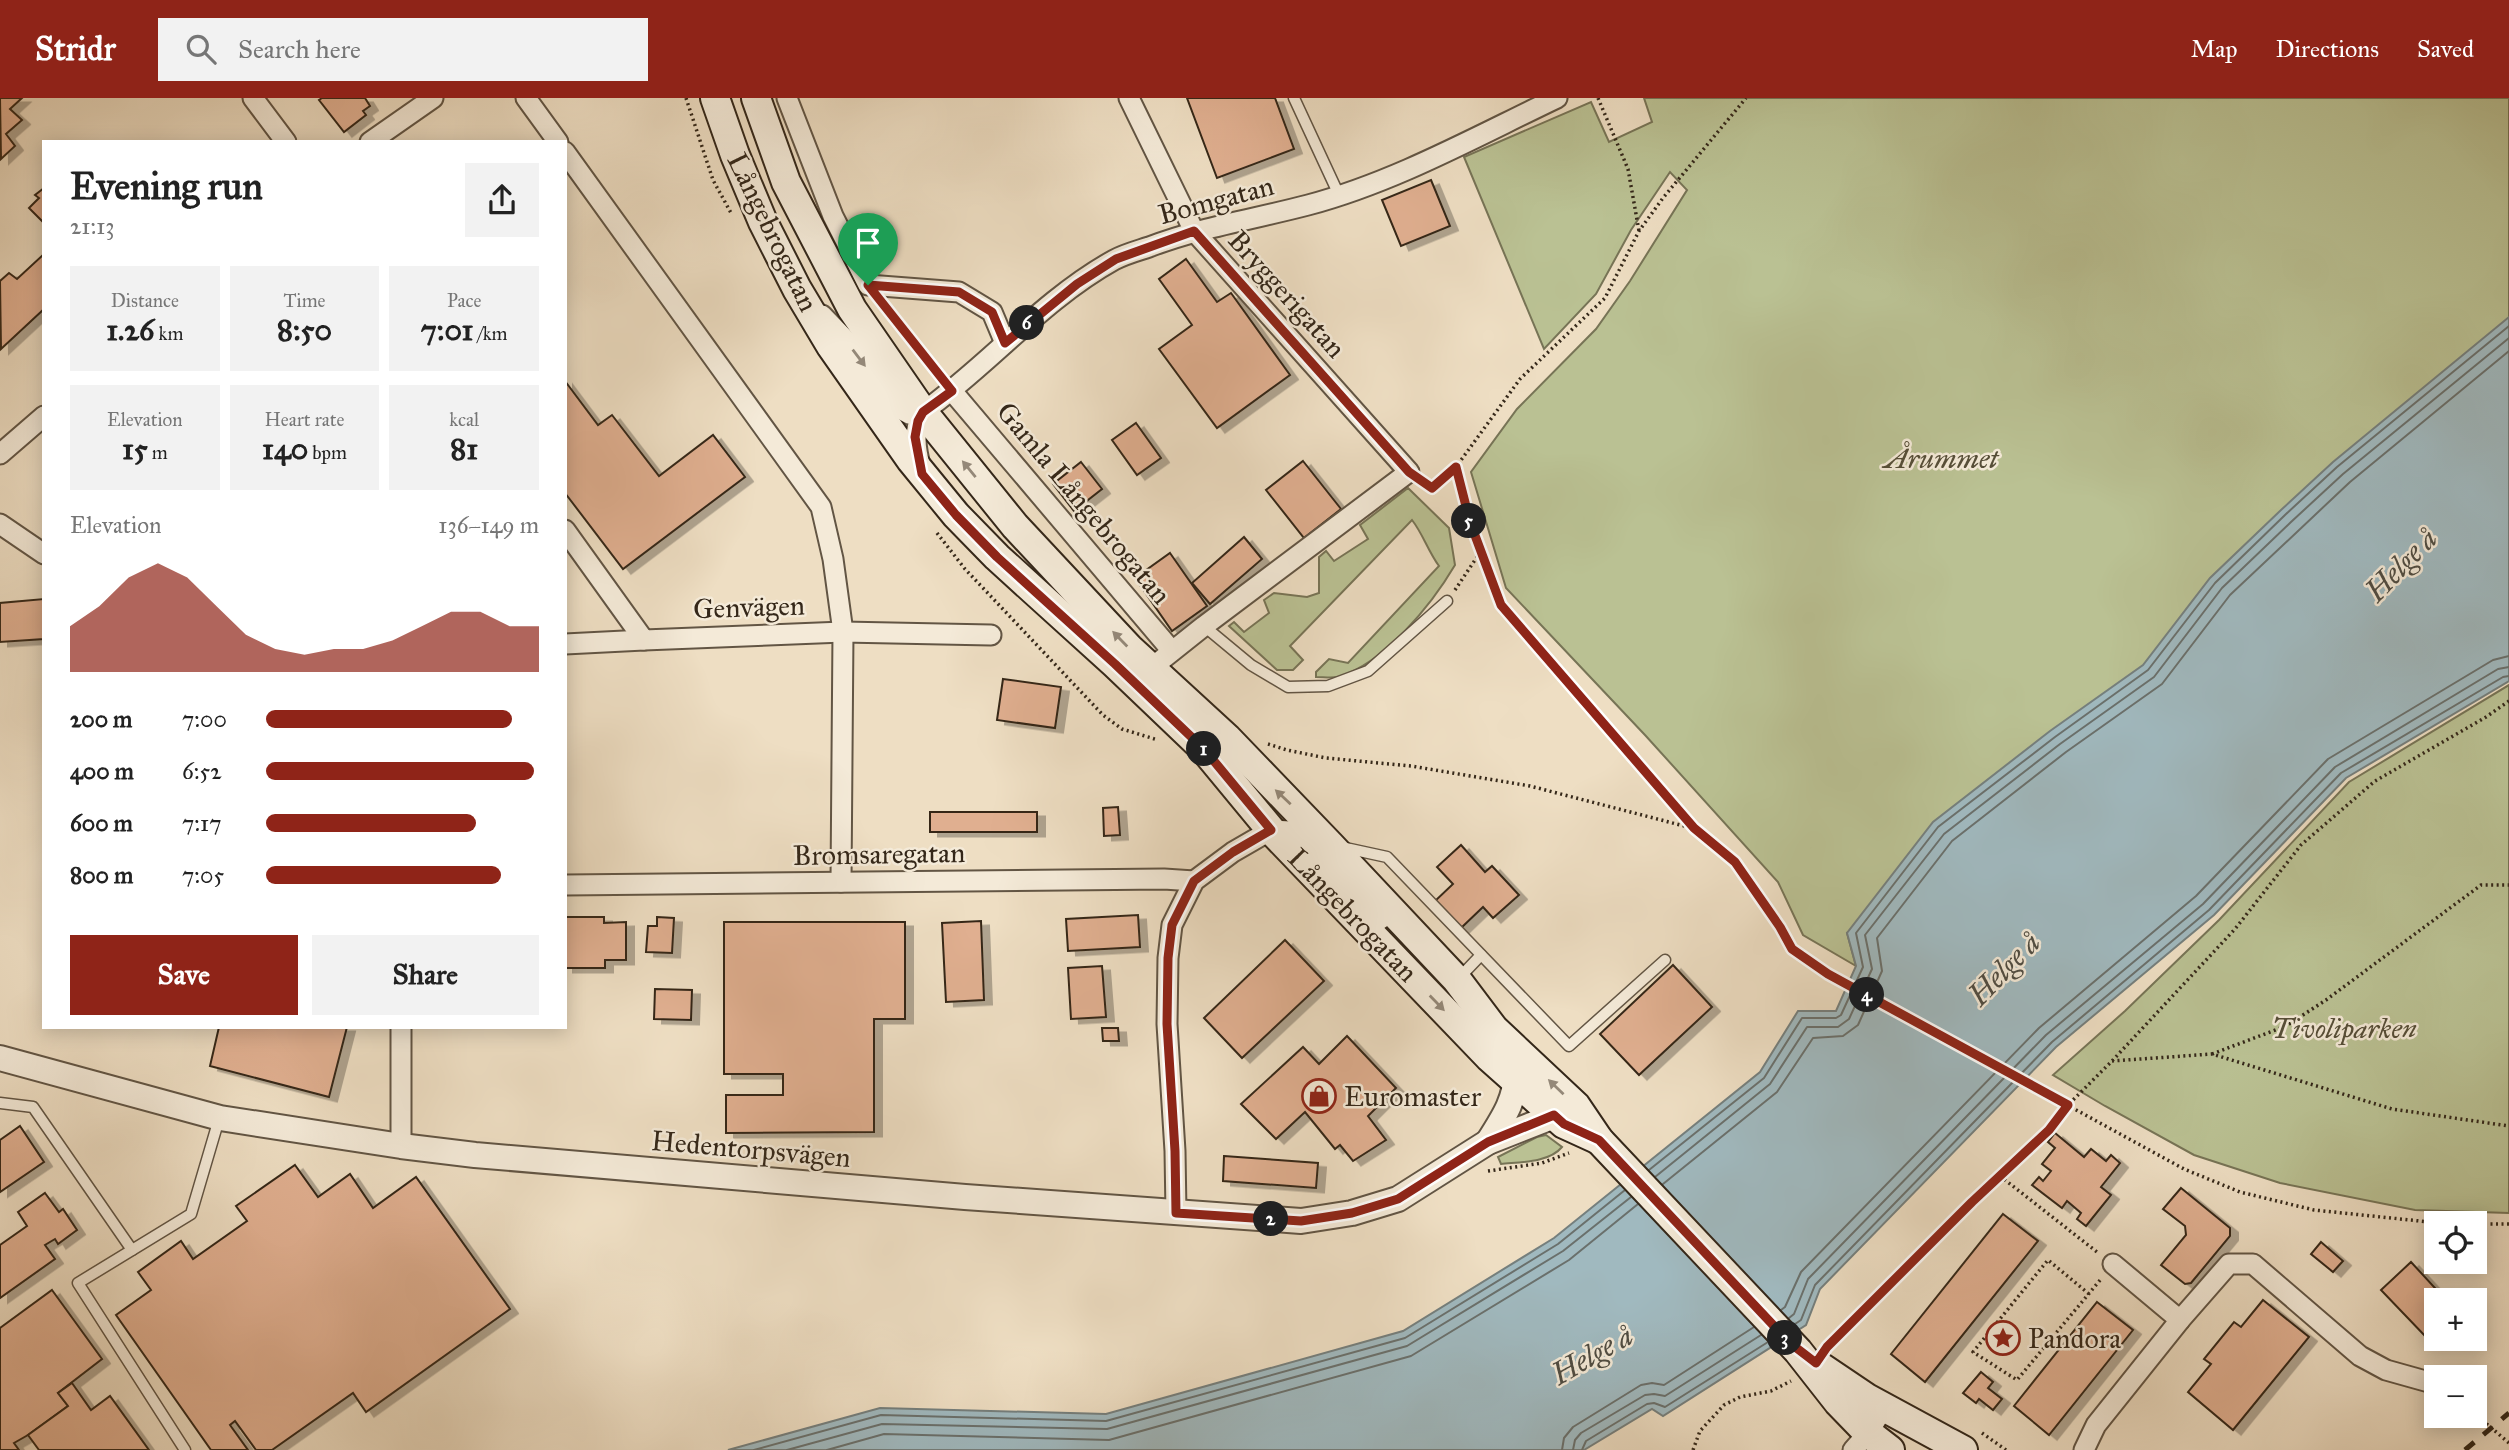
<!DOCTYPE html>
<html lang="en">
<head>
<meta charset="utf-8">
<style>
  :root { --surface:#fff; --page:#f2f2f2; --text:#222; --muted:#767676; --accent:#8f2418 }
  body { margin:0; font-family:"IM FELL Great Primer",serif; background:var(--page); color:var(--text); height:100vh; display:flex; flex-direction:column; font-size:26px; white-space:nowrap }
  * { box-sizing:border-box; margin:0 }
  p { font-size:23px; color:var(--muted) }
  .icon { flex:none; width:38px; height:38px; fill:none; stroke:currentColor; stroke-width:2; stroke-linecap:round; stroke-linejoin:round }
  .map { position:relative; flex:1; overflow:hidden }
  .panel { position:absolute; left:42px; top:42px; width:525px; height:889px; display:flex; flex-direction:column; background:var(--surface); border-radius:0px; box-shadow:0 4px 18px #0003 }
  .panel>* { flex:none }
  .fabs { position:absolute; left:2424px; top:1113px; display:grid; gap:14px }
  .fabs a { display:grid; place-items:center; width:63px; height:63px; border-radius:0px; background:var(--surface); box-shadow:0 4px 18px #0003; font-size:35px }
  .pin { position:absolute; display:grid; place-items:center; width:60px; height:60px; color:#fff; margin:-72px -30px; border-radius:50% 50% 50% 0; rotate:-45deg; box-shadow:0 0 7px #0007 }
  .pin .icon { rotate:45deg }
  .km { position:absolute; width:35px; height:35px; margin:-18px; border-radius:50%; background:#222; color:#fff; font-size:19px; line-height:35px; text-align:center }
  .round { display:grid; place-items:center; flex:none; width:74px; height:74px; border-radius:0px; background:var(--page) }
  .overview { display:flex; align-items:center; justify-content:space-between; height:119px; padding:0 28px }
  h1 { font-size:38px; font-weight:700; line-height:52px }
  .stats { display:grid; grid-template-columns:repeat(3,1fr); gap:10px; height:119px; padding:7px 28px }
  .stats div { display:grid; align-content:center; border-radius:0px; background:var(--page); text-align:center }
  .stats b { font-size:30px; font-weight:700 }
  .stats small { font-size:19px; font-weight:400 }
  .stats p { font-size:19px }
  .chart { height:196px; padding:14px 28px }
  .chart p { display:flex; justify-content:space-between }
  .chart svg { width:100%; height:126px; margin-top:7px; fill:var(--accent); opacity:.7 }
  .primary-button { display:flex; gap:14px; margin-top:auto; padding:14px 28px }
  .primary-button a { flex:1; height:80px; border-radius:0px; background:var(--accent); color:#fff; font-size:28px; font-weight:700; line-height:80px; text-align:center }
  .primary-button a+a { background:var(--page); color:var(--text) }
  ul { padding:0 28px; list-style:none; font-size:23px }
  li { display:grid; grid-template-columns:112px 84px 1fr; align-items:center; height:52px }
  li i { height:18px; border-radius:9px; background:var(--accent) }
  header { display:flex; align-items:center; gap:42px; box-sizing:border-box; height:98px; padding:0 35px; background:var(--accent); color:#fff }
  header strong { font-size:33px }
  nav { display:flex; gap:38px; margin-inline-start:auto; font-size:24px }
  .search { width:490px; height:63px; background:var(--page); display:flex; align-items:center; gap:18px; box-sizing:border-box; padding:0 24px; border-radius:0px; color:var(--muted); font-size:26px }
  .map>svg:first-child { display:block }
  .green { fill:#bac193; stroke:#777456; stroke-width:2 }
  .water { fill:#a0b9bf; stroke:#757f7d; stroke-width:2 }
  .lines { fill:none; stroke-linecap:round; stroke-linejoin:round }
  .shore { stroke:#6a706c; stroke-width:2 }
  .building { fill:#e0af90; stroke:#342719; stroke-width:2; filter:url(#shadow) }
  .service-casing { stroke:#625544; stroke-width:13 }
  .minor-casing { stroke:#625544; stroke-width:23 }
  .tertiary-casing { stroke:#625544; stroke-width:28 }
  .secondary-casing { stroke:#342719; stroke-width:32 }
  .path { stroke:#342719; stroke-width:3.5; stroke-dasharray:2 3.5; stroke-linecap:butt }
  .service { stroke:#f4ead8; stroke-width:10 }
  .minor { stroke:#f4ead8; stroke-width:19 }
  .tertiary { stroke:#f4ead8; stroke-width:24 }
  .secondary { stroke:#f4ead8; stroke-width:28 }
  .rail { stroke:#342719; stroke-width:5; stroke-dasharray:12 12; stroke-linecap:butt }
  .oneway { fill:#948878 }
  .route-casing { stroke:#fff; stroke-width:14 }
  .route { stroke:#8f2418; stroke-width:9 }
  .labels { text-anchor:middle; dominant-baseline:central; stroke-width:5; stroke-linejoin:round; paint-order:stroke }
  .street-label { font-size:28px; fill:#342719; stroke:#f4ead8 }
  .park-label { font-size:28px; font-style:italic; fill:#564e38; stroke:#f4ead8 }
  .poi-label { font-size:28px; fill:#342719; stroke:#f4ead8; text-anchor:start }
  .water-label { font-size:30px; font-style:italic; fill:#4f4c42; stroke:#f4ead8 }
</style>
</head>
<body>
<header>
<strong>Stridr</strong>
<div class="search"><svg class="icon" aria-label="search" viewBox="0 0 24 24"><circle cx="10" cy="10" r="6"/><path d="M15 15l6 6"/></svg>Search here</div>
<nav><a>Map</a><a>Directions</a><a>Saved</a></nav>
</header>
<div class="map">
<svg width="2509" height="1352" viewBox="0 0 2509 1352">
  <defs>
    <filter id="shadow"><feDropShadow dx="8" dy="4.5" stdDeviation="0" flood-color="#0004"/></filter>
  </defs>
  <rect width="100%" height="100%" fill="#eedec3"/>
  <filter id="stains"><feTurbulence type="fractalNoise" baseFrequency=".00286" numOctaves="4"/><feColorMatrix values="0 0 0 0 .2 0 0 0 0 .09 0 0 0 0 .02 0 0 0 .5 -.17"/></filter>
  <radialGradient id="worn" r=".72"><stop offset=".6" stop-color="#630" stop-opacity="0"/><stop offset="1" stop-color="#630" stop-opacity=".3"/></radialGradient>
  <g class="green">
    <path d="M1644,0H2509V341L1847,835L1856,868L1803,837L1778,784L1645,637L1506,490L1471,374L1517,311L1596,231L1630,183L1687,92L1670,74L1631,132L1596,196L1544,251L1464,59L1591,4L1609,44L1652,24Z"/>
    <path d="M1408,390L1449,430L1455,467C1432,506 1384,566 1338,579C1331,580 1323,579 1316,579V574L1329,561L1348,565L1439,468C1428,453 1423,436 1412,422L1290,548L1303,562L1293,572H1277L1229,528L1234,524L1244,534L1269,515L1264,502L1274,495L1307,499L1319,495V459L1326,453L1334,463L1368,441L1360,427Z"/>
    <path d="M2509,587V1115L2415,1112L2280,1085L2194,1057L2105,1008L2053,977L2125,913L2219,822L2349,684Z"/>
    <path d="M1546,1037L1562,1049C1549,1065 1519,1064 1501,1066L1498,1059L1537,1039Z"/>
  </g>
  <path class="water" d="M2509,219V583L2346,680L2214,817L2056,949L1820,1191L1806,1227L1663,1318L1652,1311L1584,1352H728L880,1310L1106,1316L1403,1233L1554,1140L1760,974L1798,913H1836L1856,868L1847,835L1933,724L2050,633L2143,567L2210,480L2281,412L2333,364Z"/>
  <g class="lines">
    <g class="shore">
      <path d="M1649,1072L1764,980L1802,920H1836L1841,917L1863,869L1856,835L1938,729L2055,639L2148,572L2215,485L2285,417L2337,369L2509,228"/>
      <path d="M1655,1079L1770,986L1807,929H1838L1849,921L1872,871L1865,837L1944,736L2060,646L2154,579L2222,490L2291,424L2343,376L2509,240"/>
      <path d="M1663,1086L1777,994L1813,940L1843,938L1858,927L1882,873L1877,840L1952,743L2066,654L2162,586L2230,497L2350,384L2509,253"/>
      <path d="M1781,1212L1785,1209L1801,1174L2039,930L2196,798L2328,661L2493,562L2509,558"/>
      <path d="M1789,1220L1794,1216L1808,1181L2046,937L2203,806L2335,669L2498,571L2509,569"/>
      <path d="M1795,1226L1801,1222L1815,1187L2052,944L2209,812L2341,675L2503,579L2509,578"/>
      <path d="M754,1352L881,1317L1106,1323L1405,1240L1558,1146L1625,1092"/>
      <path d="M787,1352L882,1326L1107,1331L1407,1248L1563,1153L1631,1099"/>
      <path d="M827,1352L884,1336L1109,1342L1411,1258L1569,1162L1638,1106"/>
      <path d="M1562,1352L1564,1340L1573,1329L1641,1287L1652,1285L1664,1287L1754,1229"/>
      <path d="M1573,1352L1575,1342L1581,1335L1645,1297L1654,1296L1665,1298L1761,1237"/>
      <path d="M1582,1352L1586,1343L1647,1306L1654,1305L1665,1309L1768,1244"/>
    </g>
  </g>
  <g class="building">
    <path d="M0,0H22L10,11L22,22L6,36L15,48L1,61Z"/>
    <path d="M322,0H365L370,8L363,13L366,17L344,34L319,2Z"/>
    <path d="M1187,0H1275L1294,51L1217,80Z"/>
    <path d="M1431,82L1450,128L1401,148L1382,102Z"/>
    <path d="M44,90V125L29,110L39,100L35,97Z"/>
    <path d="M44,156V211L1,251L0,183L9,175L17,181Z"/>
    <path d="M1186,161L1217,204L1231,195L1290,277L1217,330L1159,251L1192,227L1159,181Z"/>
    <path d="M565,283L598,327L612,317L659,378L713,337L745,379L623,471L565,395Z"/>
    <path d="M1136,325L1161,360L1137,377L1112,342Z"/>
    <path d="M1303,363L1341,411L1304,440L1266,392Z"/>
    <path d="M1081,364L1102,391L1074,413L1053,386Z"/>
    <path d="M1244,439L1262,461L1210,506L1192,485Z"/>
    <path d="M1170,455L1207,508L1172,533L1135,480Z"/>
    <path d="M44,501V541L0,544V505Z"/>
    <path d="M1003,581L1061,589L1055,630L997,622Z"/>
    <path d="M1118,709L1120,737L1104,738L1103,710Z"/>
    <rect x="930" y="714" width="107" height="20"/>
    <path d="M1461,747L1485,774L1492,768L1519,797L1493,820L1483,809L1460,831L1434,804L1453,786L1437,769Z"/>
    <path d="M1138,817L1140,849L1068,853L1066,821Z"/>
    <path d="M565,819H604V825L626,824V862H605V870H565Z"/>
    <path d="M657,819L674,820L672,855L646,854L648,828H657Z"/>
    <path d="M981,823L984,902L946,904L942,825Z"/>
    <path d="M724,824H905V921H874V1034L726,1035V997H783V976H724Z"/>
    <path d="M1285,842L1324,883L1242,960L1204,920Z"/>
    <path d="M1673,867L1712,909L1639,977L1600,936Z"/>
    <path d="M1102,868L1106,919L1071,921L1068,870Z"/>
    <path d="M655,891L692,892L691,922L654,921Z"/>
    <path d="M219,929H347L329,999L210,968Z"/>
    <path d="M1102,930H1118L1119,943H1103Z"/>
    <path d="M1347,938L1396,990L1368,1018L1386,1042L1353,1063L1340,1047L1335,1051L1305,1014L1276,1041L1241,1006L1303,949L1319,966Z"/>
    <path d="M20,1028L44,1064L0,1094V1042Z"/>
    <path d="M2055,1035L2084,1059L2091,1051L2106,1063L2111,1057L2120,1065L2101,1089L2111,1097L2086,1128L2077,1121L2081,1115L2067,1103L2062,1110L2032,1087L2039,1079L2043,1083L2051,1073L2042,1066L2055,1050L2048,1044Z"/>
    <path d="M1224,1058L1318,1065L1316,1090L1223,1083Z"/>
    <path d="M295,1067L318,1099L350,1076L373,1110L416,1079L510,1211L366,1314L353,1295L272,1352H256L235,1323L230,1327L248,1352H211L116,1217L151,1192L138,1174L181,1143L193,1161L247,1123L236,1108Z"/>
    <path d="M2181,1090L2230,1130V1138L2191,1185L2185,1186L2161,1167L2186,1137L2185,1128L2163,1111Z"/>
    <path d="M45,1095L59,1114L63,1111L77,1132L58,1146L55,1141L45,1147L55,1161L0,1200V1147L27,1128L18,1114Z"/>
    <path d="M2003,1116L2038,1143L1925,1284L1891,1256Z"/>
    <path d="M2321,1144L2343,1163L2333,1174L2311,1156Z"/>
    <path d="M2411,1164L2446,1202H2436V1231L2427,1240L2381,1192Z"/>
    <path d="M52,1192L102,1261L58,1295L68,1308L28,1337L14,1345L19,1352H0V1230Z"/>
    <path d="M2263,1202L2309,1239L2233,1332L2188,1294L2211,1266L2204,1261L2234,1224L2241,1229Z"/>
    <path d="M2097,1204L2133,1232L2049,1337L2014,1308Z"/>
    <path d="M1981,1274L1993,1284L1988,1290L2002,1301L1993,1312L1979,1301L1976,1305L1963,1295Z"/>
    <path d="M72,1285L91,1312L110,1298L149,1352H39L28,1337L68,1308L58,1295Z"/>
  </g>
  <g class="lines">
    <g class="service-casing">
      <g id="service">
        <path d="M1294,0L1339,97"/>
        <path d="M1204,528L1251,567L1288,589L1328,588L1368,573L1447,503"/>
        <path d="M1341,749L1387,759L1569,948L1665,862"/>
        <path d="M1460,879L1481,857"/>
        <path d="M0,1005L33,1009L132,1152"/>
        <path d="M185,1352L78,1185L191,1116L219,1021"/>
      </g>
    </g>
    <g class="minor-casing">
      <g id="minor">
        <path d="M253,0L286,44"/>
        <path d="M526,0L558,44"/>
        <path d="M787,0L833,118L868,187L959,194L992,214L1005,245"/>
        <path d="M1129,0L1194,133L1409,374L1204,528L1150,571"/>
        <path d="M370,44L433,0"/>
        <path d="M565,54L821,409L833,461L843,534L841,784"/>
        <path d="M822,217L848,244L885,296L900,311L909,316L923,314C913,332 915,350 921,370"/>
        <path d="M952,293L1172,553"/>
        <path d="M923,314C989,267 1042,202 1114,162C1125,156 1137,153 1149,149C1201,129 1255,121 1308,107C1395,84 1477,38 1557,0"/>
        <path d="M0,356L44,318"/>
        <path d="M0,426L44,456"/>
        <path d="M565,432L644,542L843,534L991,537"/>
        <path d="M565,546L644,542"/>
        <path d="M565,787L1164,781L1194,783"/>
        <path d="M401,929V1048"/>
        <path d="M1176,1115L1175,1053L1167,926L1168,860L1172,827L1194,783L1233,754L1271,732L1290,733L1303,741L1381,821"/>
        <path d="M2113,1166L2180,1222"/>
        <path d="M1853,1352L1868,1335L1884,1309"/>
        <path d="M2084,1352L2096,1327L2180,1222L2229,1166H2253L2360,1258L2386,1272L2436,1286"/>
      </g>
    </g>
    <g class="tertiary-casing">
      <g id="tertiary">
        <path d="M0,960L220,1020L401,1048L475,1057L965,1099L1301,1123L1352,1115L1398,1101L1488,1044L1554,1018"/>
        <path d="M1488,1044C1506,1016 1515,1002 1518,968"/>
      </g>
    </g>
    <g class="secondary-casing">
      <g id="secondary">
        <path d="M715,0L735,57L763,124L797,191L831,248L911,362L956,417L997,459L1115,566L1204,651L1271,732L1489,959L1564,1026L1599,1042"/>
        <path d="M756,0L786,84L852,211L923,314L1015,428L1129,550L1227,640L1330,747L1457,882L1494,931L1576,1008L1599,1042L1798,1253L1838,1304L1868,1335L1890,1352"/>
        <path d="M1821,1269L1867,1300L1963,1352"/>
      </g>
    </g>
    <g class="path">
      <path d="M686,0L713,82L731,115"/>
      <path d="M1598,0L1628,71L1639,133"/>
      <path d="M886,210L940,278"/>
      <path d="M1456,369L1470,424L1501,507L1694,730L1735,764L1780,829L1792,851L1828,876L2184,1071L2240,1094L2314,1112L2439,1125"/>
      <path d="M1425,385L1432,390L1456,369L1520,281L1605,200L1639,133L1663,100L1746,0"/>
      <path d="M937,435L965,471L1103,617L1122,631L1158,642"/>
      <path d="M1455,492L1481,453"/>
      <path d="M1268,646L1287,652L1326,660L1411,668L1530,688L1692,730"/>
      <path d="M2212,956L2286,928L2326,902L2481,787H2509"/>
      <path d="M2112,963L2212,956L2392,1011L2509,1028"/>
      <path d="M1488,1073L1542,1065L1569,1055"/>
      <path d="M2000,1078L2097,1154"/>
      <path d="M2474,1126H2509"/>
      <path d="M2089,1196L2048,1162L1973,1254L2017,1282L2101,1181"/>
      <path d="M1829,1247L2049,1032L2068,1007L2112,963L2235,831L2301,747L2375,683L2486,619L2509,603"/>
      <path d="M2474,1315L2509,1345"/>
      <path d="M1982,1335L2006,1352"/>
      <path d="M1693,1352L1700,1333L1724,1307L1740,1299L1771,1293L1791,1283"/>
    </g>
    <use href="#service" class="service"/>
    <use href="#minor" class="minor"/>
    <use href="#tertiary" class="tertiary"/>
    <use href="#secondary" class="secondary"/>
    <path class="rail" d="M2465,1352L2509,1315"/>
  </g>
  <defs><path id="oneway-solid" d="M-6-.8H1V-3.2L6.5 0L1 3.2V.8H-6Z" transform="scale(1.75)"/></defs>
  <g class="oneway">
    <use href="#oneway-solid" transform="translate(859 260) rotate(53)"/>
    <use href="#oneway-solid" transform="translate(969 371) rotate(-129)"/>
    <use href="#oneway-solid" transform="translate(1120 541) rotate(-134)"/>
    <use href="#oneway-solid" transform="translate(1283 699) rotate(-137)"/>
    <use href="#oneway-solid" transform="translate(1437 905) rotate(46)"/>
    <use href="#oneway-solid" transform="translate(1556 989) rotate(-136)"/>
  </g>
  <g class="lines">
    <g class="route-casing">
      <path id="route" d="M1194,133L1409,374L1432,390L1456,369L1470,424L1501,507L1694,730L1735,764L1780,829L1792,851L1828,876L2068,1007L2049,1032L1972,1104L1827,1249L1816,1265L1790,1245L1599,1042L1564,1026L1554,1017L1488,1044L1398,1101L1352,1115L1301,1123L1176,1115L1175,1053L1167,926L1168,860L1172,827L1194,783L1233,754L1271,732L1204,651L1115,566L997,459L956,417L922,376L915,339L918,323L923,314L952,293L868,187L959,194L992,214L1005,245L1077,186L1116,161Z"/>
    </g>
    <use href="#route" class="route"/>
  </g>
  <defs>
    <g id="shop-ring" transform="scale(1.75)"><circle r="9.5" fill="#f4ead8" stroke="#8f2418" stroke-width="1.5"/><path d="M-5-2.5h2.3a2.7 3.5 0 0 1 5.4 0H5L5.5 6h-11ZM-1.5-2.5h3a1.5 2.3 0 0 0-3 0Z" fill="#8f2418"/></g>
    <g id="sight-ring" transform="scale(1.75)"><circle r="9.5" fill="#f4ead8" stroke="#8f2418" stroke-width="1.5"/><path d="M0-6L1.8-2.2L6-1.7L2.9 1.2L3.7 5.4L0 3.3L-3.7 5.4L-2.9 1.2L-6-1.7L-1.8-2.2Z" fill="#8f2418"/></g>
  </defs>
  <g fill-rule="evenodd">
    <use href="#shop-ring" x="1319" y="998"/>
    <use href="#sight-ring" x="2003" y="1240"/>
  </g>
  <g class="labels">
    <g class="street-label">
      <text transform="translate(1216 102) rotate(-15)">Bomgatan</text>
      <text transform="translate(773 134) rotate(64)">Långebrogatan</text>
      <text transform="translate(1287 196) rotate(48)">Bryggerigatan</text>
      <text transform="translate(1084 405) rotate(50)">Gamla Långebrogatan</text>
      <text transform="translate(749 509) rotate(-2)">Genvägen</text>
      <text transform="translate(879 756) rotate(-1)">Bromsaregatan</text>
      <text transform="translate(1353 817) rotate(46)">Långebrogatan</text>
      <text transform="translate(751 1051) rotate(5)">Hedentorpsvägen</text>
    </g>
    <g class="park-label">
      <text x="1941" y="360">Årummet</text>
      <text x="2344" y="930">Tivoliparken</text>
    </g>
    <g class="poi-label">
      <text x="1344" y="998">Euromaster</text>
      <text x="2028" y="1240">Pandora</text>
    </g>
    <g class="water-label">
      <text transform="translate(2401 467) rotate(-46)">Helge å</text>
      <text transform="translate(2004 871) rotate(-46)">Helge å</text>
      <text transform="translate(1592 1257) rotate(-30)">Helge å</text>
    </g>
  </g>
  <rect width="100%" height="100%" filter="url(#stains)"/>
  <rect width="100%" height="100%" fill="url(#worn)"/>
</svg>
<div class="fabs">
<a><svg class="icon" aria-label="locate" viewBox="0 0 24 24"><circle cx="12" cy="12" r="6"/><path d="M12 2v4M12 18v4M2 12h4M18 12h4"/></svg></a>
<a>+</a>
<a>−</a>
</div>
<div class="pin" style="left:868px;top:187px;background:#1e9e55"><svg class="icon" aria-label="arrive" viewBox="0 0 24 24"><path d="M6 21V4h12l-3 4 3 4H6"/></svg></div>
<b class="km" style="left:1204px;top:651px">1</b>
<b class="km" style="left:1271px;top:1121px">2</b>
<b class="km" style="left:1785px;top:1240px">3</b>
<b class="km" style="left:1867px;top:897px">4</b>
<b class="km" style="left:1469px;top:423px">5</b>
<b class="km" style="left:1027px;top:225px">6</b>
<section class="panel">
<div class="overview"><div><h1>Evening run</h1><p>21:13</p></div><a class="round"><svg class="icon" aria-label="share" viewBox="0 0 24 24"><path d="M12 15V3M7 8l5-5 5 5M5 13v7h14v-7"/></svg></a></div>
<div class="stats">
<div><p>Distance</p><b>1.26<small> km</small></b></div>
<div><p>Time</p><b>8:50</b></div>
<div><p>Pace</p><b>7:01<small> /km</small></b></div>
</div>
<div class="stats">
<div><p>Elevation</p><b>15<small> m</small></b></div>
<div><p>Heart rate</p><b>140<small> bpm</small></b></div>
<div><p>kcal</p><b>81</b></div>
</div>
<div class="chart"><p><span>Elevation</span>136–149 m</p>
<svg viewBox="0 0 160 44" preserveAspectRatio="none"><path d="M0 44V28L10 21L20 11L30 6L40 11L50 21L60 31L70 36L80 38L90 36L100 36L110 33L120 28L130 23L140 23L150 28L160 28V44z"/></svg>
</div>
<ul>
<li><b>200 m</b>7:00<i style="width:90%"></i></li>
<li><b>400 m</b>6:52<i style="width:98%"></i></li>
<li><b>600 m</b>7:17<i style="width:77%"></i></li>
<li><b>800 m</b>7:05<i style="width:86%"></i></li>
</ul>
<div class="primary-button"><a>Save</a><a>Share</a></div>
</section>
</div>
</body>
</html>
